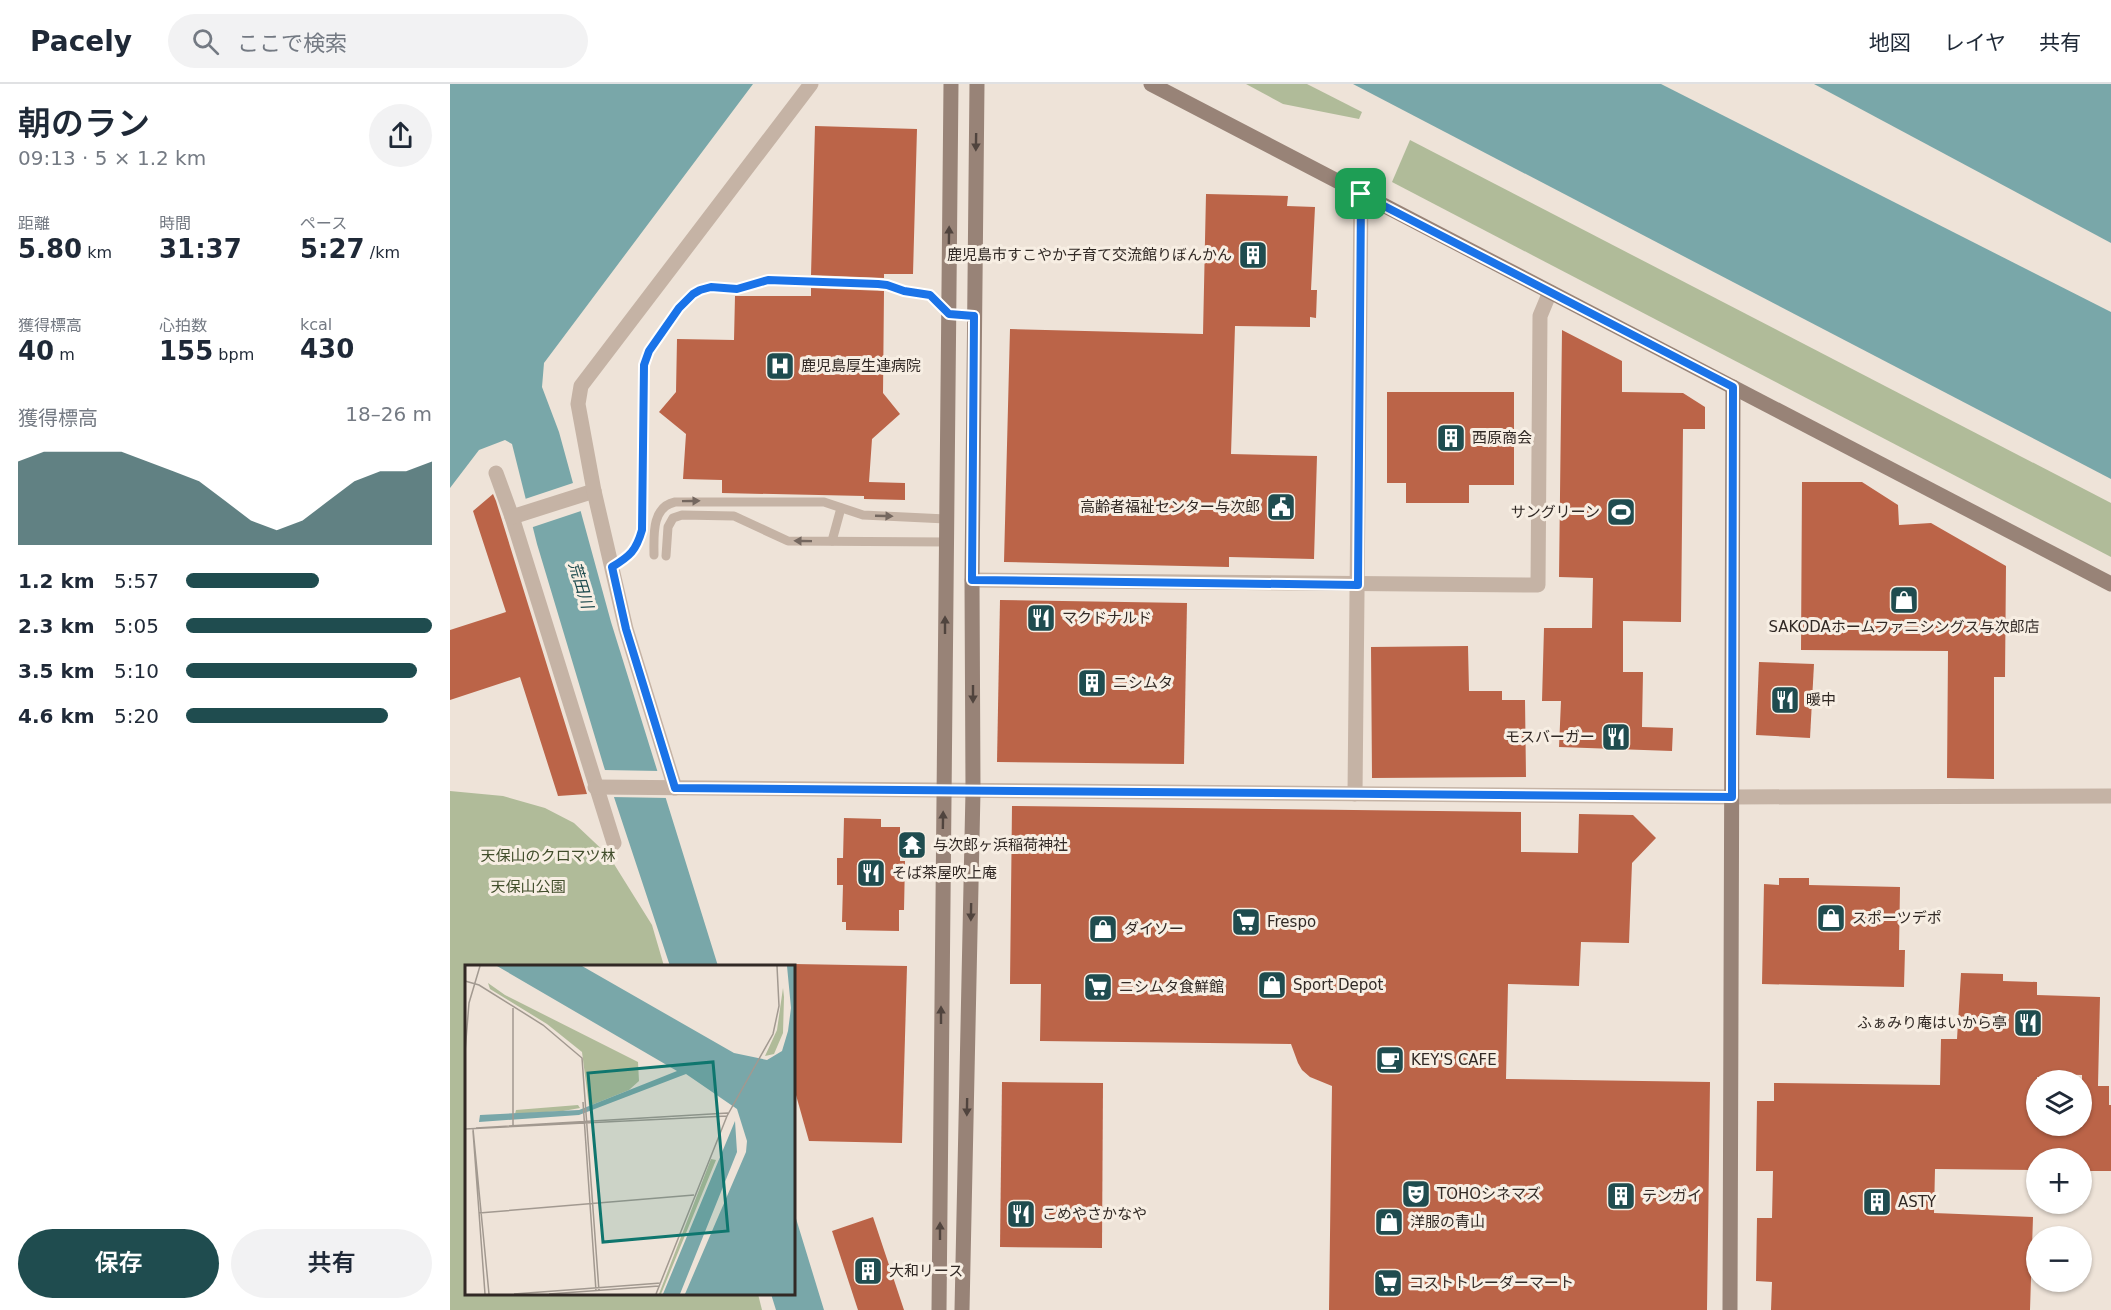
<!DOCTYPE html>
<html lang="ja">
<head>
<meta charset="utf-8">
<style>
  :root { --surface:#fff; --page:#f2f2f3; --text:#1f2937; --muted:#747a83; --line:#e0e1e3; --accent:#1f4c4f }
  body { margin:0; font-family:"DejaVu Sans","Noto Sans JP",sans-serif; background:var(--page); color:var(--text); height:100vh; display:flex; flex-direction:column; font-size:22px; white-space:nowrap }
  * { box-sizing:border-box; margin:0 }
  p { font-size:20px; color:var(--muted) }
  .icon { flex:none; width:33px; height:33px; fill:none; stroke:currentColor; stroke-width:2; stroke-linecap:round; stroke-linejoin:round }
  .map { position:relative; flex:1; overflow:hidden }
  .side { display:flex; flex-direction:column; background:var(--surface); width:450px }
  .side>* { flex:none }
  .tools { position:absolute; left:1576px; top:986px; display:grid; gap:12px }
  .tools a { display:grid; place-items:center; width:66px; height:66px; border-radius:50%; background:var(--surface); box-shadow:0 2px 4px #0004; font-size:30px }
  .pin { position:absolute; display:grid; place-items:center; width:51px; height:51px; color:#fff; margin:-26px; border-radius:12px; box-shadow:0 3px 9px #0006 }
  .round { display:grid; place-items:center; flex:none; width:63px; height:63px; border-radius:32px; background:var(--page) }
  .head { display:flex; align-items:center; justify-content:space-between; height:102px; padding:0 18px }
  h1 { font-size:33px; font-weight:600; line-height:45px }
  .metrics { display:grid; grid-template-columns:repeat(3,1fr); gap:9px; height:102px; padding:6px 18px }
  .metrics div { display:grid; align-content:center }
  .metrics b { font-size:26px; font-weight:600 }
  .metrics small { font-size:16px; font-weight:400 }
  .metrics p { font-size:16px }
  .chart { height:168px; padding:12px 18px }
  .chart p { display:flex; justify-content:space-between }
  .chart svg { width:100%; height:108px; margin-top:6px; fill:var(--accent); opacity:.7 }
  .primary-button { display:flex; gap:12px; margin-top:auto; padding:12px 18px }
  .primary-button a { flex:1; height:69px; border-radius:36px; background:var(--accent); color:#fff; font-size:24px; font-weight:600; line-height:69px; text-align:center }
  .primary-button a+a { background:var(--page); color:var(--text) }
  ul { padding:0 18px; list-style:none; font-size:20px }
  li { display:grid; grid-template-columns:96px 72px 1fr; align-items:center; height:45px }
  li i { height:15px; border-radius:8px; background:var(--accent) }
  header { display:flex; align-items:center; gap:36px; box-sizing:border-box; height:84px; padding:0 30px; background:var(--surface); border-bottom:2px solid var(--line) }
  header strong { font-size:28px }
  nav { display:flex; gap:33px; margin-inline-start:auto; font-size:21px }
  .search { width:420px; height:54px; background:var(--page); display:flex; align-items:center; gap:15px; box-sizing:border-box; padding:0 21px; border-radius:33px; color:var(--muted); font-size:22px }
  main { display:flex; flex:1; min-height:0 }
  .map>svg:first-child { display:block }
  .green { fill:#b0bb99 }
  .water { fill:#79a7a9 }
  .pier { fill:#eee3d8 }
  .building { fill:#bb6448; fill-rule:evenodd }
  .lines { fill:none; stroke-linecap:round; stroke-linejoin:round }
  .lane { stroke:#c5b3a5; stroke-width:9 }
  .street { stroke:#c5b3a5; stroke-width:15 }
  .secondary { stroke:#988377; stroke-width:15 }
  .oneway { fill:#50443e }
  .oneway2 { fill:#74675f }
  .route-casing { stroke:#fff; stroke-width:12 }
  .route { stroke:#1a73e8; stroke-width:8 }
  .labels { text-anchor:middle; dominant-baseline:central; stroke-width:6; stroke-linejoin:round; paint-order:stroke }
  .poi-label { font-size:15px; fill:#312925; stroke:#f7eee3; text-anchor:start }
  .park-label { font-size:15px; fill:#414d2b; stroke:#f7eee3 }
  .water-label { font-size:16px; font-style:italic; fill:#1f4c4f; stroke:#f7eee3 }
  .inset-road { fill:none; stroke:#a29990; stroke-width:1.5 }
  .view { fill:#0f766e; fill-opacity:0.15; stroke:#0f766e; stroke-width:3 }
  .inset-edge { fill:none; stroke:#312925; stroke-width:3 }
</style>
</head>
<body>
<header>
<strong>Pacely</strong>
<div class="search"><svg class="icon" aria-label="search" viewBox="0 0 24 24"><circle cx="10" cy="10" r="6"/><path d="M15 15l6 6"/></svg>ここで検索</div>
<nav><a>地図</a><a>レイヤ</a><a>共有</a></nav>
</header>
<main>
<section class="side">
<div class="head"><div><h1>朝のラン</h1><p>09:13 · 5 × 1.2 km</p></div><a class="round"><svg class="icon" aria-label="share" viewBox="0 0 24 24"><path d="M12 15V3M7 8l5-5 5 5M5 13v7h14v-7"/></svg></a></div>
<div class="metrics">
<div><p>距離</p><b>5.80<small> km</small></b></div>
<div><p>時間</p><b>31:37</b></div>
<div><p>ペース</p><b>5:27<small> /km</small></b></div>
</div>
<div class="metrics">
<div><p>獲得標高</p><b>40<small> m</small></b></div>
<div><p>心拍数</p><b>155<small> bpm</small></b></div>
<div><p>kcal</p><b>430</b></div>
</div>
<div class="chart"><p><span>獲得標高</span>18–26 m</p>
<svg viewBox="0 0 160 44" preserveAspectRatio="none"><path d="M0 44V10L10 6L20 6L30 6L40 6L50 10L60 14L70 18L80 26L90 34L100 38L110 34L120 26L130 18L140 14L150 14L160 10V44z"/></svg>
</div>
<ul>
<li><b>1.2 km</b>5:57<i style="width:54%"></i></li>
<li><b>2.3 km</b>5:05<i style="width:100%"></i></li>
<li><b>3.5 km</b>5:10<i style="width:94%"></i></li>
<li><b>4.6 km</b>5:20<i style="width:82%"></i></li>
</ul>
<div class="primary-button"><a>保存</a><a>共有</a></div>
</section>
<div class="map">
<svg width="1661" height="1226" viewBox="0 0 1661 1226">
  <rect width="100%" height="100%" fill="#eee3d8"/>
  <g class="green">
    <path d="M796,0H857L912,28L909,35L833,20Z"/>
    <path d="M960,56L1661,419V473L942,98Z"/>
    <path d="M0,707L53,712L95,724L124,739L159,772L202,841L214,882H16V1210H308L312,1226H0Z"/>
  </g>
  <g class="water">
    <path d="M0,0H303L94,279L92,303L109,348L161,538L268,882H220L154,683L87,460L62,360L55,356L29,366L0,404Z"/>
    <path d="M903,0H1211L1661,228V395Z"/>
    <path d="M1364,0H1661V159Z"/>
    <path d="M344,1128L374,1226H326L321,1210H344Z"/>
  </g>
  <g class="pier">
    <path d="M126,398L134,426L80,444L72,416Z"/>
    <path d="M154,686L210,687L219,714L161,713Z"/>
  </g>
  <g class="building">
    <path d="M365,42L467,45L463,190H434V194L361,191Z"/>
    <path d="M756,110L838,112L837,122L865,123L861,206H867L866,234L860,233V243L785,242L781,370L867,372L864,475L779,473V483L554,478L560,245L753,250Z"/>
    <path d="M361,204L434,207L433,309L450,330L422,355L419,398L455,399V416L414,415V412L272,409V396L233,395L236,350L209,328L226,308L227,255L284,256L285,212H361Z"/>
    <path d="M1112,246L1172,277V308L1233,309L1255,323V345H1233L1231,538L1173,537V588H1193L1192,643L1223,644L1222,667L1109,663L1111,617H1092L1094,544H1142L1143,494L1109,493Z"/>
    <path d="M937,308H1064V401H1019V419H956V399H937Z"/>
    <path d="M1352,398H1412L1448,421L1449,441L1481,439L1556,482L1555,593H1544V695L1497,694L1498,567L1351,566Z"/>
    <path d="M43,410L46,417L137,710L108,712L70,593L0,616V546L56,528L23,427Z"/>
    <path d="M550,516L737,519L734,680L547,678Z"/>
    <path d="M1018,562L1019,607H1052V616H1075L1076,693L922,694L921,563Z"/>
    <path d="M1309,578L1364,580L1360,654L1306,651Z"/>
    <path d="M562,722L1071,728V768L1128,769L1129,730L1183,731L1206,754L1182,779L1179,859L1131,858L1129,902L1058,900L1056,995L1260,998L1257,1226H879L882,1002L860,993L852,986L848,979L841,960L590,957L591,900H560Z"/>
    <path d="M394,734L431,735V743H450V777H455L454,826H449V847L396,846V838H392L393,801H387V774H393Z"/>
    <path d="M1329,794H1359V801L1450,803L1449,866H1455L1454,903L1312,900L1314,800L1329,801Z"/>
    <path d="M344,880L457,882L452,1059L359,1057L344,1004Z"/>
    <path d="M1511,889L1553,890V897L1587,898V911L1650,913L1648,1002H1659V1021H1661V1087H1632V1074H1587V1086L1485,1085L1484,1129L1583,1133L1580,1226H1321L1322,1198L1306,1197L1307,1134H1322L1323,1087H1306L1307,1017H1324V999L1490,1001L1491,955H1507ZM1598,990L1632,991V1041H1587V993H1598Z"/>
    <path d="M552,998L653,999L652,1164L550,1163Z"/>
    <path d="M423,1133L454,1226H408L382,1147Z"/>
  </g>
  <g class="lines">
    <g class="lane">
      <path d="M382,457L391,424"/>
      <path d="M204,471C204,453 201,423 225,418H374L413,431L496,435"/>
      <path d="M216,472L218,443L223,434L232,431L284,432L338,457L496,458"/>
      <path d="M162,483C180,472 186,467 192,446L194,281L199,267L229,224L243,210L250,205L261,203L287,205L318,196L428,200L437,201L454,207L480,211L499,230"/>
    </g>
    <g class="street">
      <path d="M46,389L62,433L164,759"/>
      <path d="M62,433L144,407"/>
      <path d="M522,496L1088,501L1090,232L1100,208"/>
      <path d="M145,703L1282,713L1661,712"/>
      <path d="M225,704L176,545L144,407L128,320L131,302L361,0"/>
      <path d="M905,710L911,110"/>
    </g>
    <g class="secondary">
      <path d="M701,0L1661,500"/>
      <path d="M489,1226L501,0"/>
      <path d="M512,1226L523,707L522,496L527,0"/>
      <path d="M1280,1226L1283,303"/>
    </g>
  </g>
  <defs><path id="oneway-solid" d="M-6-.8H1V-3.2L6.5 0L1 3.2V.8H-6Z" transform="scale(1.5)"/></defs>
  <g class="oneway">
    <use href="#oneway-solid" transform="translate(526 58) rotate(91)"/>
    <use href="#oneway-solid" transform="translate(499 151) rotate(-89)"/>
    <use href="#oneway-solid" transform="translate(495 541) rotate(-90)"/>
    <use href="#oneway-solid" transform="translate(523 610) rotate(90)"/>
    <use href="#oneway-solid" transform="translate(493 736) rotate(-89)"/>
    <use href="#oneway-solid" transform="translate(521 828) rotate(91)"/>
    <use href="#oneway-solid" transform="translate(491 931) rotate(-90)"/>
    <use href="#oneway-solid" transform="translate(517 1023) rotate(91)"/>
    <use href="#oneway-solid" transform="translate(490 1147) rotate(-90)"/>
  </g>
  <g class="oneway2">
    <use href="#oneway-solid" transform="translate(241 417) rotate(-1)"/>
    <use href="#oneway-solid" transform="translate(434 432) rotate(2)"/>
    <use href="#oneway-solid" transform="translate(353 457) rotate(-179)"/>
  </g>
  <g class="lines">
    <g class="route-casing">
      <path id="route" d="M911,110L1283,303L1282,713L225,704L176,545L162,483C180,472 186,467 192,446L194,281L199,267L229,224L243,210L250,206L261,203L287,205L318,196L428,200L437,201L454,207L480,211L499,230L524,232L522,496L908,501Z"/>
    </g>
    <use href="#route" class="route"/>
  </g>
  <defs>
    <g id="building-square" transform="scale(1.5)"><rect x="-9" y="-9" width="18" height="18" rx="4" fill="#1f4c4f" stroke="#f7eee3"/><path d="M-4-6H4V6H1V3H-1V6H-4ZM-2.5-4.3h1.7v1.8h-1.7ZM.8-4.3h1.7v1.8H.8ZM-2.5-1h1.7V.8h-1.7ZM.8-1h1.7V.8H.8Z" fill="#fff"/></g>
    <g id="hospital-square" transform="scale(1.5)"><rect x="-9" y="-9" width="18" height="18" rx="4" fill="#1f4c4f" stroke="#f7eee3"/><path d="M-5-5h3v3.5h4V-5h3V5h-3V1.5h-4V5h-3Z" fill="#fff"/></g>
    <g id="civic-square" transform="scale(1.5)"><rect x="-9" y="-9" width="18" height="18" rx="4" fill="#1f4c4f" stroke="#f7eee3"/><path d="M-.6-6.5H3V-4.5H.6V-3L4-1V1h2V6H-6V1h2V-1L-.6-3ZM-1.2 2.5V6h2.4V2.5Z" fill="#fff"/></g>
    <g id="stadium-square" transform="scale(1.5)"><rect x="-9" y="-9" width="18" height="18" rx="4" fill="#1f4c4f" stroke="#f7eee3"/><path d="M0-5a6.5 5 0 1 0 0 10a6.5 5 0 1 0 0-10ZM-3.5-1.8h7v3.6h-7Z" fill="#fff"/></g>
    <g id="shop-square" transform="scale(1.5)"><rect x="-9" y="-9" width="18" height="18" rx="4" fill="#1f4c4f" stroke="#f7eee3"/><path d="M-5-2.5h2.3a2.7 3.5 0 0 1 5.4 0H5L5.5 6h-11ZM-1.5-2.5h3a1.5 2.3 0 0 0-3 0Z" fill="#fff"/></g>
    <g id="restaurant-square" transform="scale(1.5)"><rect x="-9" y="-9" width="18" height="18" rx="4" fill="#1f4c4f" stroke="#f7eee3"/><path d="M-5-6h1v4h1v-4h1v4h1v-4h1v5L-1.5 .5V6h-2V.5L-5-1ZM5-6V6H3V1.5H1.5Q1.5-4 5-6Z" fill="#fff"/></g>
    <g id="temple-square" transform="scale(1.5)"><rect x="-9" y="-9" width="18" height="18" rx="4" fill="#1f4c4f" stroke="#f7eee3"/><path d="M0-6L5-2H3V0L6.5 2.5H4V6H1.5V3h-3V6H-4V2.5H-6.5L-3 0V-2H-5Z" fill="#fff"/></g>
    <g id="supermarket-square" transform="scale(1.5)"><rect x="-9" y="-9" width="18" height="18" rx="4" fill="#1f4c4f" stroke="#f7eee3"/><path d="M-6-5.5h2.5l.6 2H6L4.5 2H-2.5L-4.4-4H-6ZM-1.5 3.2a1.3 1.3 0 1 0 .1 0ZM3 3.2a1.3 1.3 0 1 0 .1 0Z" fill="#fff"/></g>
    <g id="cafe-square" transform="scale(1.5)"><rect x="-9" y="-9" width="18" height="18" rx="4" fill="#1f4c4f" stroke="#f7eee3"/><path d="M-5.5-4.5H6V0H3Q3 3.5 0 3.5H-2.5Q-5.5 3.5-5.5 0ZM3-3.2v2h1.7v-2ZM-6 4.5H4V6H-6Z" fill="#fff"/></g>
    <g id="theatre-square" transform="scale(1.5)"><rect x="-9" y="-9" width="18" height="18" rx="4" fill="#1f4c4f" stroke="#f7eee3"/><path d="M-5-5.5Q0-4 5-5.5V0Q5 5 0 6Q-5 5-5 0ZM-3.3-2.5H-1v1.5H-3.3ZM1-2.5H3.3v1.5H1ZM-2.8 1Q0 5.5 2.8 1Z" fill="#fff"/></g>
  </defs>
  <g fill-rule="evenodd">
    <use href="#building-square" x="803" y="171"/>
    <use href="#hospital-square" x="330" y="282"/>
    <use href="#building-square" x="1001" y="354"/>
    <use href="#civic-square" x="831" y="423"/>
    <use href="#stadium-square" x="1171" y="428"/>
    <use href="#shop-square" x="1454" y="516"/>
    <use href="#restaurant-square" x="591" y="534"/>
    <use href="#building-square" x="642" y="599"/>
    <use href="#restaurant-square" x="1335" y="616"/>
    <use href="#restaurant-square" x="1166" y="653"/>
    <use href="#temple-square" x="462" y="761"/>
    <use href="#restaurant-square" x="421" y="789"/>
    <use href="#shop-square" x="1381" y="834"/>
    <use href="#supermarket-square" x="796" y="838"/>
    <use href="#shop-square" x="653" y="845"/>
    <use href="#shop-square" x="822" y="901"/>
    <use href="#supermarket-square" x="648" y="903"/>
    <use href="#restaurant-square" x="1578" y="939"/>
    <use href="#cafe-square" x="940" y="976"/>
    <use href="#theatre-square" x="966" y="1110"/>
    <use href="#building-square" x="1171" y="1112"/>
    <use href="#building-square" x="1427" y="1118"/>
    <use href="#restaurant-square" x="571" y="1130"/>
    <use href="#shop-square" x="939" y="1138"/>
    <use href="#building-square" x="418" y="1187"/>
    <use href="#supermarket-square" x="938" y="1199"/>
  </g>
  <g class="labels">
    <g class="poi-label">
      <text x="782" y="171" text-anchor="end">鹿児島市すこやか子育て交流館りぼんかん</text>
      <text x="351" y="282">鹿児島厚生連病院</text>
      <text x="1022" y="354">西原商会</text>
      <text x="810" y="423" text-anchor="end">高齢者福祉センター与次郎</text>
      <text x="1150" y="428" text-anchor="end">サングリーン</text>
      <text x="612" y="534">マクドナルド</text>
      <text x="1454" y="543" text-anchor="middle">SAKODAホームファニシングス与次郎店</text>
      <text x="663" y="599">ニシムタ</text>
      <text x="1356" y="616">暖中</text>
      <text x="1145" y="653" text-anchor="end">モスバーガー</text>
      <text x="483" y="761">与次郎ヶ浜稲荷神社</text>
      <text x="442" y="789">そば茶屋吹上庵</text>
      <text x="1402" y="834">スポーツデポ</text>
      <text x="817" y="838">Frespo</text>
      <text x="674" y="845">ダイソー</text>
      <text x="843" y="901">Sport Depot</text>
      <text x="669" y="903">ニシムタ食鮮館</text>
      <text x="1557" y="939" text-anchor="end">ふぁみり庵はいから亭</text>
      <text x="961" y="976">KEY'S CAFE</text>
      <text x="987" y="1110">TOHOシネマズ</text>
      <text x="1192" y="1112">テンガイ</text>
      <text x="1448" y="1118">ASTY</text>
      <text x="592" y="1130">こめやさかなや</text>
      <text x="960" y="1138">洋服の青山</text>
      <text x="439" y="1187">大和リース</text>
      <text x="959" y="1199">コストトレーダーマート</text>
    </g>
    <g class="park-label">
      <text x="98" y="772">天保山のクロマツ林</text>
      <text x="78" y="803">天保山公園</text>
    </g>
    <g class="water-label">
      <text transform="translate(131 501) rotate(73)">荒田川</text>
    </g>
  </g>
  <g transform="translate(15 881)">
    <rect width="330" height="330" fill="#eee3d8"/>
    <path d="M23,18L40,30L173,97L174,116L164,125L124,141L117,87L82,59L25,24ZM318,23L319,32L318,68L309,89L300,91L312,65ZM113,140L115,143L98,146L50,149L51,145ZM246,194L251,195L196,329H194Z" fill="#b0bb99"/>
    <path d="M32,1H117L269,88L302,95L317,86L323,66L326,43L322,1H330V329H220L281,187L282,176L272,144L221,109L114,150L14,157L15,150L114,145L212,106ZM270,156L272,187L215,329H198Z" fill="#79a7a9"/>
    <path class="inset-road" d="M0,16L14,20L78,60L117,93L134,326M48,43V161M0,87L4,38L15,1M118,137L131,326M11,163L263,148M0,164L262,151M8,164L24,329M8,166L20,329M14,248L229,230M49,329L196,318M84,329L194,321M191,329L262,151L308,69L314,41L312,1"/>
    <path class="view" d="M248,97L263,266L138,277L123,108Z"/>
    <rect width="330" height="330" class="inset-edge"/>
  </g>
</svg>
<div class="tools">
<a><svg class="icon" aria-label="layers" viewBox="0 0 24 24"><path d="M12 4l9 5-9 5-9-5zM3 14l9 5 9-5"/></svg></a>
<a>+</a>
<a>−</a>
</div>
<div class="pin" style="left:911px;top:110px;background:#1e9e55"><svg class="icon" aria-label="arrive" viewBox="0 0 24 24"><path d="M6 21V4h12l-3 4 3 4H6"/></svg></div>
</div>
</main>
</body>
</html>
